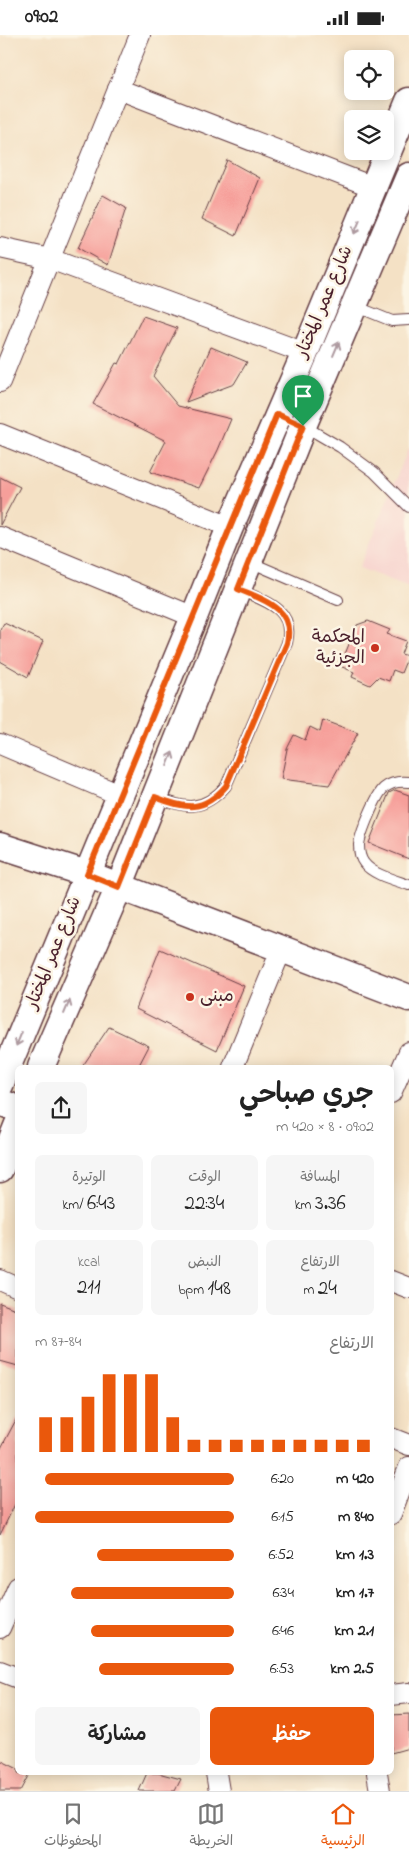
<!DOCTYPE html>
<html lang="ar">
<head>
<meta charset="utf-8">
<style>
  :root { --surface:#fff; --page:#f6f6f6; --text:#222; --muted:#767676; --line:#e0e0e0; --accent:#ea580c }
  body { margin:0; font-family:"Indie Flower","Playpen Sans Arabic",sans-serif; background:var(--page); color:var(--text); direction:rtl; height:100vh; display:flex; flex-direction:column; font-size:19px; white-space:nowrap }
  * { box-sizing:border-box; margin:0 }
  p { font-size:16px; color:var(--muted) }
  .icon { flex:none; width:28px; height:28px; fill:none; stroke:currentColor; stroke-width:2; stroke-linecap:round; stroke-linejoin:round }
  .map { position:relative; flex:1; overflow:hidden; direction:ltr }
  .side { position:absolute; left:15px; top:1030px; width:379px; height:710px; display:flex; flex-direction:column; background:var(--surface); border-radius:8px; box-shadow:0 2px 12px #0003; direction:rtl }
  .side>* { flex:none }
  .controls { position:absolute; left:344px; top:15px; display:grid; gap:10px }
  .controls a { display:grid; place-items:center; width:50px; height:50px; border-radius:8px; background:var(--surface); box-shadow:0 2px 12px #0003; font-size:25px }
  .pin { position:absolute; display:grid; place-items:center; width:42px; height:42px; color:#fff; margin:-51px -21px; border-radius:50% 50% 50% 0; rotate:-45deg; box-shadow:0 0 5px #0007 }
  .pin .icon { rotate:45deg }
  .round { display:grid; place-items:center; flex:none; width:52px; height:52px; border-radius:8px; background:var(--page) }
  .head { display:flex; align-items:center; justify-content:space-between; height:85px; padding:0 20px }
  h1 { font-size:28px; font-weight:600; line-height:38px }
  .metrics { display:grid; grid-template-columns:repeat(3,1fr); gap:8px; height:85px; padding:5px 20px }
  .metrics div { display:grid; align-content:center; border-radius:8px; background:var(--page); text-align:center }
  .metrics b { font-size:21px; font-weight:600 }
  .metrics small { font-size:14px; font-weight:400 }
  .metrics p { font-size:14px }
  .chart { height:140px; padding:10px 20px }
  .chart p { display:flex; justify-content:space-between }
  .chart svg { width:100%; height:90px; margin-top:5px; stroke:var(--accent); stroke-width:6 }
  .cta { display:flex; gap:10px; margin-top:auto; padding:10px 20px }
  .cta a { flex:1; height:58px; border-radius:8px; background:var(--accent); color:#fff; font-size:20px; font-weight:600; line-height:58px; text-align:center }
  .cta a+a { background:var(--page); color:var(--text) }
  ul { padding:0 20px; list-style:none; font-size:16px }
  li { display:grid; grid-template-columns:80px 60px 1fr; align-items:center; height:38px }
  li i { height:12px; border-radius:6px; background:var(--accent) }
  .status { display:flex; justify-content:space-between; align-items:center; height:35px; padding:0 25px; background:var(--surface); direction:ltr }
  .status svg { height:14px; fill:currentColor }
  .tab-bar { display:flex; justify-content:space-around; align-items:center; height:70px; border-top:1px solid var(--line); background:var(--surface); font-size:14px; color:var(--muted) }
  .tab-bar a { display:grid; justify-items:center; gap:2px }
  .tab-bar .active { color:var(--accent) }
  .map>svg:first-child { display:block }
  .built { fill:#f7d0cc }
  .building { fill:#f69f9a }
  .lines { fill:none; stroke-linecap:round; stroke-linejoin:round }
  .service-casing { stroke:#643c42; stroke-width:12 }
  .minor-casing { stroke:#643c42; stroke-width:22 }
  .tertiary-casing { stroke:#643c42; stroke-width:29 }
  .service { stroke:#fff; stroke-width:10 }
  .minor { stroke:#fff; stroke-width:20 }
  .tertiary { stroke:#fff; stroke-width:26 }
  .oneway { stroke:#ae9aa0 }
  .route-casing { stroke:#fff; stroke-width:10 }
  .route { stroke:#ea580c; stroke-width:6 }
  .poi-dot { fill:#c8321e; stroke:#fcf5e5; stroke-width:2 }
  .labels { text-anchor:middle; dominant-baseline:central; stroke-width:5; stroke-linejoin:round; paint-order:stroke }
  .street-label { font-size:18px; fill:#4a1f2b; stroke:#fcf5e5 }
  .poi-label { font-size:18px; fill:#4a1f2b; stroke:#fcf5e5; text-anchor:end }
</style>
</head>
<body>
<div class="status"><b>09:02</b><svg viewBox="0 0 49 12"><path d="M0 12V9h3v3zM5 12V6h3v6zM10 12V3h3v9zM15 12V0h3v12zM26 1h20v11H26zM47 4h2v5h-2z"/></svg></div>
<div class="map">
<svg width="409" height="1756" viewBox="0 0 409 1756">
  <rect width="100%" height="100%" fill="#fcf5e5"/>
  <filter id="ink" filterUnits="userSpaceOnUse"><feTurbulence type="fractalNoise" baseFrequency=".02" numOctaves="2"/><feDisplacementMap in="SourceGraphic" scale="10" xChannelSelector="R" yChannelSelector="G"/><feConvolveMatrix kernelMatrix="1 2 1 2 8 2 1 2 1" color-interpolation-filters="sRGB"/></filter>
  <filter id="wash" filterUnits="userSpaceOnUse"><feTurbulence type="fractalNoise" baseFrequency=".0096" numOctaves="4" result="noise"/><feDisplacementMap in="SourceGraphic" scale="20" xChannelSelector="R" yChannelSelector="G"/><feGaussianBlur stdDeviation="1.12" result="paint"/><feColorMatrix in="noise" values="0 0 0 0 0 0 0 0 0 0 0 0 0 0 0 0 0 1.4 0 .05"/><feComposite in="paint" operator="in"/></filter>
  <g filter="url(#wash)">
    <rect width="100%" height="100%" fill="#f4e1c5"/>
    <path class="built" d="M409,412V552L359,533Z"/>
    <g id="blocks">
      <g class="building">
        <path d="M227,125L260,143L236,201L202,184Z"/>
        <path d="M103,160L126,173L108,230L78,213Z"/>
        <path d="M143,281L177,293L153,341L178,371L231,384L218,415L199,453L150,437L166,406L93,369L116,328L119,329Z"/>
        <path d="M211,312L247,327L234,349L186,367Z"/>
        <path d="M0,442L20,452L0,490Z"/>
        <path d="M368,586L390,595L387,599L406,606L401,619L408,621L401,638L393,635L389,646L378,642L370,650L352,642L354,637L340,631L357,590Z"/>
        <path d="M4,588L43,606L28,642L0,626V595Z"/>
        <path d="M323,685L358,698L329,750L281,744L287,714L294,700L305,705L310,692L320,697Z"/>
        <path d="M395,755L409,760V824L369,808L389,758Z"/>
        <path d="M160,914L244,951L217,1015L136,974Z"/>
        <path d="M109,992L149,1011L138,1032H82Z"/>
        <path d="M0,1268L18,1275V1331L0,1326Z"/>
        <path d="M18,1381V1463L0,1500V1415Z"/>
        <path d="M409,1679V1713L391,1718V1680Z"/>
        <path d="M0,1725L18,1734V1738L29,1739L20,1756H0Z"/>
        <path d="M147,1738H158L181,1744L175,1756H139Z"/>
      </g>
    </g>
  </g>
  <g filter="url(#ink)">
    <use href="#blocks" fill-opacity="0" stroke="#643c42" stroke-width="1"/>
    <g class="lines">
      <g class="service-casing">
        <g id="service">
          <path d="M355,271L392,286L409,285"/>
          <path d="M304,391L340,412L374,437L409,472"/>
          <path d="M250,527L338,565"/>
          <path d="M409,747C400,746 391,747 384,753C376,760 360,799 359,810C359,816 360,823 364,828C373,840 395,845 409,850"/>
          <path d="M156,762C185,774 203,777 226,751L287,608C295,573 265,566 239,555"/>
        </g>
      </g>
      <g class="minor-casing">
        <g id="minor">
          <path d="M118,54L373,152"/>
          <path d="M0,213L50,224L305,318"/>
          <path d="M0,347L140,0"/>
          <path d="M0,399L230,492"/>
          <path d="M0,502L194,582"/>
          <path d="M0,709L120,760"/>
          <path d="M233,1032L282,913"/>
          <path d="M391,1058L409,1017"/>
          <path d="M0,1245L18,1253"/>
          <path d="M391,1246L409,1253"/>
          <path d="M391,1403L409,1410"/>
          <path d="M391,1479L409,1432"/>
          <path d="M0,1593L18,1552"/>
          <path d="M0,1636L18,1643"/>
          <path d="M391,1660L409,1658"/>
          <path d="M216,1738L219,1756"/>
          <path d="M377,1738L380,1756"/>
        </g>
      </g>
      <g class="tertiary-casing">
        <g id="tertiary">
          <path d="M0,811L87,839L409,963"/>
          <path d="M41,1032L119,852L303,391L409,141"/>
          <path d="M0,1050L194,582L230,492L305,318L409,66"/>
          <path d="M0,1067L18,1074"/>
          <path d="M0,1134L18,1089"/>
        </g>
      </g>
      <use href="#service" class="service"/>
      <use href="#minor" class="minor"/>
      <use href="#tertiary" class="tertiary"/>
    </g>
    <defs><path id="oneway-shaft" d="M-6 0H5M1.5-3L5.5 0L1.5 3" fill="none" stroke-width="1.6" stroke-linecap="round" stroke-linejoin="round" transform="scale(1.25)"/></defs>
    <g class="oneway">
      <use href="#oneway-shaft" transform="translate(357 192) rotate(113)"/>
      <use href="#oneway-shaft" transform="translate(336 314) rotate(-67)"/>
      <use href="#oneway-shaft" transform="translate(170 724) rotate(-68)"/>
      <use href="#oneway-shaft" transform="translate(67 972) rotate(-67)"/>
      <use href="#oneway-shaft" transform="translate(19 1004) rotate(112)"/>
    </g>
  </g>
  <g class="lines" filter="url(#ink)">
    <g class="route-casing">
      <path id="route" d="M277,379L303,391L238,554C264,565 295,573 287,608L226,751C203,778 185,774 155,762L119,852L87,839Z"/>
    </g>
    <use href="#route" class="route"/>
  </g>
  <g class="poi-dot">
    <circle cx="375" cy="613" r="5"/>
    <circle cx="190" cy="962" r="5"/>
  </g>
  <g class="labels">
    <g class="street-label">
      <text transform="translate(325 267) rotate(-67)">شارع عمر المختار</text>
      <text transform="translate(54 918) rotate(-68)">شارع عمر المختار</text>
    </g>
    <g class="poi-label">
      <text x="365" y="603">المحكمة<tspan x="365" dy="21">الجزئية</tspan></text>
      <text x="200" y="962" text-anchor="start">مبنى</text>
    </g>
  </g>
</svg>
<div class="controls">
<a><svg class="icon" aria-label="locate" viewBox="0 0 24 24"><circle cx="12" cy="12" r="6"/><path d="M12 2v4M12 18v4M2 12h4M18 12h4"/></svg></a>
<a><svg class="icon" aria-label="layers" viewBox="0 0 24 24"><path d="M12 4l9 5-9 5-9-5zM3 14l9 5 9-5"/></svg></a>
</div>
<div class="pin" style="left:303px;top:391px;background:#1e9e55"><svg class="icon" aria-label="arrive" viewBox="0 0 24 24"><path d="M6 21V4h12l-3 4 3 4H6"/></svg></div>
<section class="side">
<div class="head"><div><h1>جري صباحي</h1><p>09:02 · 8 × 420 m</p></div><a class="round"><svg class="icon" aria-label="share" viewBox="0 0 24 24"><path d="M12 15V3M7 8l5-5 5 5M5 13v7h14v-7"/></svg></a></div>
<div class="metrics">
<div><p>المسافة</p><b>3.36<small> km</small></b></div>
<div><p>الوقت</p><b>22:34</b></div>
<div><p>الوتيرة</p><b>6:43<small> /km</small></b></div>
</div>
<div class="metrics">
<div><p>الارتفاع</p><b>24<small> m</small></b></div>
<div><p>النبض</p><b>148<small> bpm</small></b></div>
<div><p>kcal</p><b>211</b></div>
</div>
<div class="chart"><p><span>الارتفاع</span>84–87 m</p>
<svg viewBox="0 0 160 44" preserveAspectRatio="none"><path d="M5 44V27M15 44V27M25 44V17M35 44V6M45 44V6M55 44V6M65 44V27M75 44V38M85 44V38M95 44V38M105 44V38M115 44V38M125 44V38M135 44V38M145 44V38M155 44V38"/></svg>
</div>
<ul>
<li><b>420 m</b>6:20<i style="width:95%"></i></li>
<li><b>840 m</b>6:15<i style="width:100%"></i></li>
<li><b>1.3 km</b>6:52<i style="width:69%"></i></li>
<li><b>1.7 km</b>6:34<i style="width:82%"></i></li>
<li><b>2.1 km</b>6:46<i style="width:72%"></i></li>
<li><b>2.5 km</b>6:53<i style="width:68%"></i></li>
</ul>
<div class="cta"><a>حفظ</a><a>مشاركة</a></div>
</section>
</div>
<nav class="tab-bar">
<a class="active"><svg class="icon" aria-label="home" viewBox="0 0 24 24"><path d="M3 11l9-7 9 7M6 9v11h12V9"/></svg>الرئيسية</a>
<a><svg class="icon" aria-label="map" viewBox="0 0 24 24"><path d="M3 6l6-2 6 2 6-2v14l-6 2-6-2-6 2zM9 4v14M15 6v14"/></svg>الخريطة</a>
<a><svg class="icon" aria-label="saved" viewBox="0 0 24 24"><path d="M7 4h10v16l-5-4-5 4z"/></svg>المحفوظات</a>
</nav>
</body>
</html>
